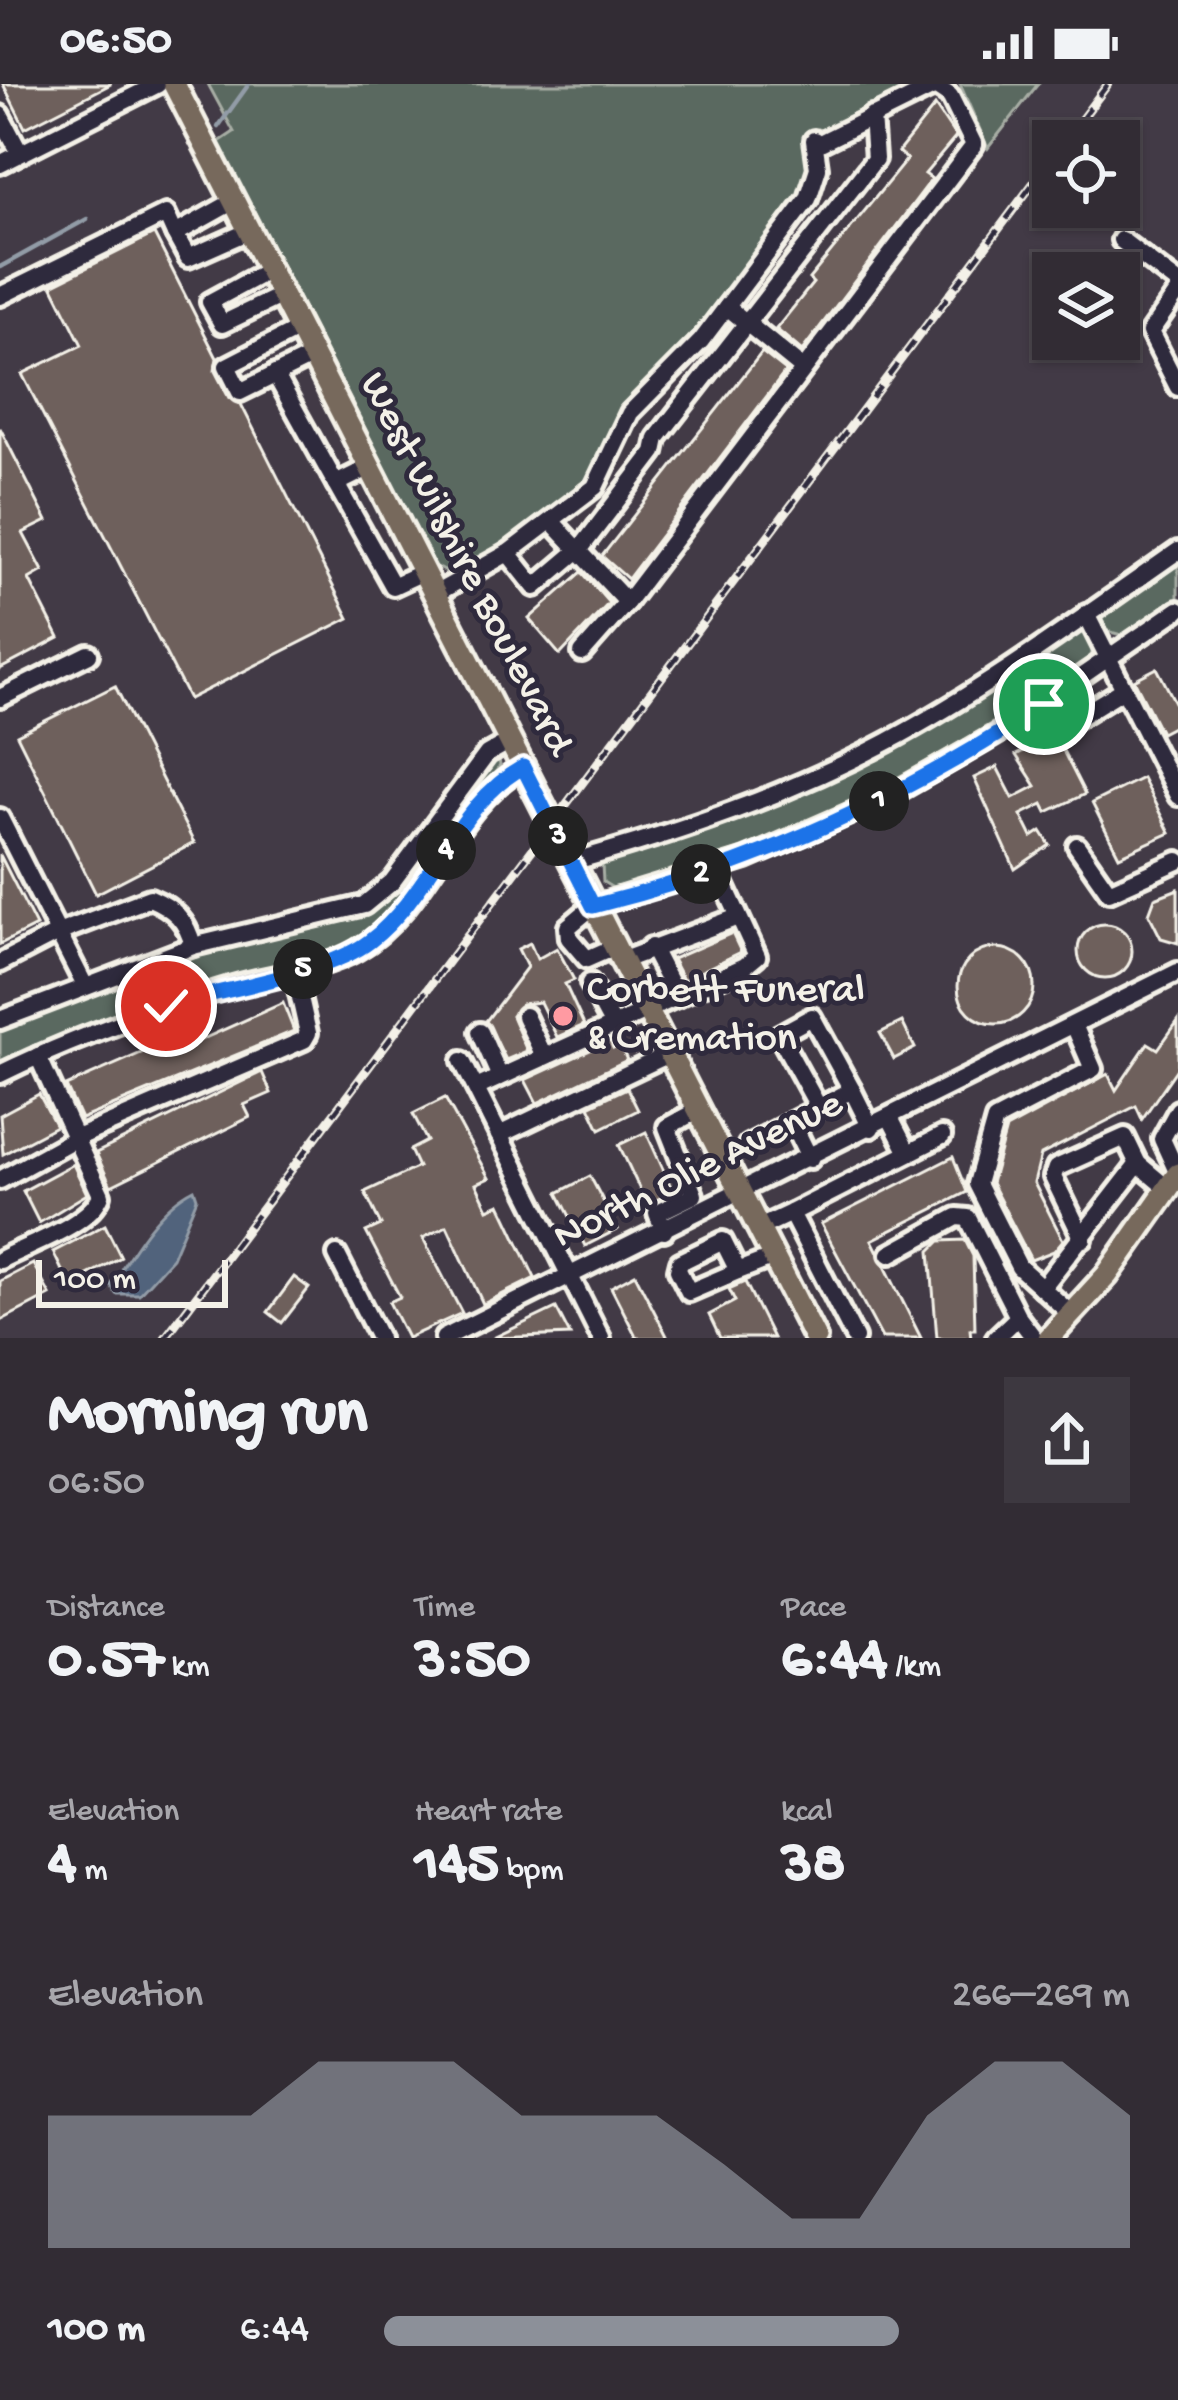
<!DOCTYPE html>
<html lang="en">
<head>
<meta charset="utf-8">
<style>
  :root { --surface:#322c34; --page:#3d3840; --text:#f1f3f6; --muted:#a8a7ac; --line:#4d484f; --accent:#8c9099 }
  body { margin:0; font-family:"Gochi Hand",sans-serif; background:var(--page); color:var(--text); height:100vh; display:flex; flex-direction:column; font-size:45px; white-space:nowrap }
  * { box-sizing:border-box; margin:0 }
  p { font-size:39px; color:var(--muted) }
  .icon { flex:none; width:66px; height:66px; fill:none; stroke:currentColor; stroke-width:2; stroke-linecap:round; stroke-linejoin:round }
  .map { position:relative; height:1254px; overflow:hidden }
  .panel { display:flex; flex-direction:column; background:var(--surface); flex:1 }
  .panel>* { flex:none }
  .tools { position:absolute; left:1032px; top:36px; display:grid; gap:24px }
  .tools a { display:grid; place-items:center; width:108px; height:108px; border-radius:0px; background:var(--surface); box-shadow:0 3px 9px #0004,0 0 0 3px var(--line); font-size:60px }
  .scale { position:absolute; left:36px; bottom:30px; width:192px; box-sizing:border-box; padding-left:12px; border:6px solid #f4f1e8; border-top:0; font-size:33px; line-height:42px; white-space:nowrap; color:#f4f1e8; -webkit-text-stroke:9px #2f2a3d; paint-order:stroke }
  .pin { position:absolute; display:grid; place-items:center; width:102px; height:102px; color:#fff; margin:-51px; border:6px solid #fff; border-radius:50%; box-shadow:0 3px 12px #0007 }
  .km { position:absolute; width:60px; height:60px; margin:-30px; border-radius:50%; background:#222; color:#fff; font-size:33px; line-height:60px; text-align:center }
  .round { display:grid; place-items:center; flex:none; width:126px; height:126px; border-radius:0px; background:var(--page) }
  .summary { display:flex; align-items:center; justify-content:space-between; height:204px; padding:0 48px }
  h1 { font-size:66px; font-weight:700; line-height:90px }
  .metrics { display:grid; grid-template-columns:repeat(3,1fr); gap:18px; height:204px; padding:12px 48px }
  .metrics div { display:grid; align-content:center }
  .metrics b { font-size:60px; font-weight:700 }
  .metrics small { font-size:33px; font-weight:400 }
  .metrics p { font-size:33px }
  .chart { height:336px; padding:24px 48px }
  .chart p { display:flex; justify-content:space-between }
  .chart svg { width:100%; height:216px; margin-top:12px; fill:var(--accent); opacity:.7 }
  ul { padding:0 48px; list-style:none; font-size:39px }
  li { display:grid; grid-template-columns:192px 144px 1fr; align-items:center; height:90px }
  li i { height:30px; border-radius:15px; background:var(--accent) }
  .status { display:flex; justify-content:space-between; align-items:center; height:84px; padding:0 60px; background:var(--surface); direction:ltr }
  .status svg { height:33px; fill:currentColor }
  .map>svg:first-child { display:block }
  .green { fill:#5a6960; stroke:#a7ada4; stroke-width:3 }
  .water { fill:#51637c; stroke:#929ca7; stroke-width:3 }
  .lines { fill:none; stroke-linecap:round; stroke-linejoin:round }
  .stream { stroke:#929ca7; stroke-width:4.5 }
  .building { fill:#6e605c; stroke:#f4f1e8; stroke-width:3 }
  .minor-casing { stroke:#f4f1e8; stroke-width:26 }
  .major-casing { stroke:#f4f1e8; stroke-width:30 }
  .minor { stroke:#2f2a3d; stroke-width:16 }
  .major { stroke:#77695c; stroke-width:21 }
  .rail-casing { stroke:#f4f1e8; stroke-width:9 }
  .rail { stroke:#2f2a3d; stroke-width:4.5; stroke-dasharray:14; stroke-linecap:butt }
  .route-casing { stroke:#fff; stroke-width:24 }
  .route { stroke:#1a73e8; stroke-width:15 }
  .poi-dot { fill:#ff9aa2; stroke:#2f2a3d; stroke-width:4.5 }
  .labels { text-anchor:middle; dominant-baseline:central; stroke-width:10; stroke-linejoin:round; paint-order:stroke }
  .street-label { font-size:42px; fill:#f4f1e8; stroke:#2f2a3d }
  .poi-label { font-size:42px; fill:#f4f1e8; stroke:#2f2a3d; text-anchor:start }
</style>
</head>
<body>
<div class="status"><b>06:50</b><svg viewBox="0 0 49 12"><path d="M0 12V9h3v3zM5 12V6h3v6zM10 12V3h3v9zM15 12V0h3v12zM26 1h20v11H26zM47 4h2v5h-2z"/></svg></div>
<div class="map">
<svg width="1178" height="1254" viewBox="0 0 1178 1254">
  <rect width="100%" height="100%" fill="#423a46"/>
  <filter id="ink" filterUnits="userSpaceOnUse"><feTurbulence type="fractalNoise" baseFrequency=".00833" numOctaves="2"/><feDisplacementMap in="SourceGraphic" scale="24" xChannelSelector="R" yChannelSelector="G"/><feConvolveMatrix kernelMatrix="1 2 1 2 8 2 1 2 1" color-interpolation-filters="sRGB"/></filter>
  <g filter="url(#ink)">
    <g class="green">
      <path d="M208,0H917L818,53L801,110L687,260L624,321L597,380L572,415L549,436L450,490L435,482L219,58L234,48Z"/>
      <path d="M960,0H1038L988,64Z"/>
      <path d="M1178,476V516L1125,552L1107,547L1101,534L1106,526Z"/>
      <path d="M1070,548L1087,549L1094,562L1090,575C935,682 798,754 616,806L603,798L602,780L609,774L742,731Z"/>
      <path d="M499,674L500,682L389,832L339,868L0,982V943L169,877L380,819L492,676Z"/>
    </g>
    <path class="water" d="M194,1105L197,1114L172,1174L139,1210H116L111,1201C132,1168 158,1123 194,1105Z"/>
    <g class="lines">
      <g class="stream">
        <path d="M218,43L249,0"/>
        <path d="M0,183L87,135"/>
      </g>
    </g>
    <g class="building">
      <path d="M3,0H111L25,44Z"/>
      <path d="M935,22L956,53L925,90L932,95L802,267L776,245L813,199L809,195L907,75L898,68Z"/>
      <path d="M154,150L217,274L215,287L229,314L241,320L349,534L189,615L22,290L82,261L52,201Z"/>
      <path d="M762,268L786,287L628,495L602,472Z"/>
      <path d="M0,344L47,437L23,449L43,487L29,495L59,554L0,585Z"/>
      <path d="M582,488L609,519L560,571L529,535Z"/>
      <path d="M1157,584L1178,624V640L1161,649L1134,596Z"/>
      <path d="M115,602L194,759L96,810L17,651Z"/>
      <path d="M1055,651L1085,710L1047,728L1043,720L1021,731L1032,753L1041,747L1050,761L1015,785L974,694L997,683L1013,714L1036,702L1016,671Z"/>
      <path d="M1142,694L1170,749L1119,772L1092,719Z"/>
      <path d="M0,771L36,842L0,860Z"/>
      <path d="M1178,805V859L1161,854L1149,830L1155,814Z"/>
      <circle cx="1105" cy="867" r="27"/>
      <path d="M732,849L741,868L683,896L672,875Z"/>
      <path d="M530,859L537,875L557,864L574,896L565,900L584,941L557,953L540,918L521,920L512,932L527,967L506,976L486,937L527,883L518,865Z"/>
      <circle cx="996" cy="902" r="38"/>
      <path d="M283,919L294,947L81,1035L66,1002L171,956L176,967Z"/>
      <path d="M1178,937V983L1142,1035L1136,1022L1041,1071L1034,1099L1063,1156L1054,1167L1031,1176L991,1099L1006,1045L1108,990L1116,1006L1148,959L1158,965Z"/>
      <path d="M902,938L915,964L894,975L880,949Z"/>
      <path d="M610,957L613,964L620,961L627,976L537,1019L525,996Z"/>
      <path d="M262,988L271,1009L244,1021L250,1033L111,1102L96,1069Z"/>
      <path d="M627,1004L638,1026L600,1045L589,1022Z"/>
      <path d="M39,1010L56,1042L3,1070L0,1031Z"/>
      <path d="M445,1014L489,1094L476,1100L488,1125L500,1120L535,1194L483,1220L447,1142L423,1154L462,1229L407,1254L389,1218L400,1213L366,1148L381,1141L365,1108L418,1083L410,1066L427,1057L413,1030Z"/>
      <path d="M646,1048L673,1107L647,1121L619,1061Z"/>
      <path d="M953,1073L967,1108L872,1156L921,1254H882L821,1140Z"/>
      <path d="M73,1080L87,1110L39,1139L23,1107Z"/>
      <path d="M590,1092L618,1145L585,1162L558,1109Z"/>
      <path d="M105,1141L121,1173L69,1201L53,1168Z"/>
      <path d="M965,1156L973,1172L975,1245H970L971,1254H937L930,1167L940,1157Z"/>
      <path d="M33,1180L50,1211L0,1237V1197Z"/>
      <path d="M635,1190L668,1254H637L611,1203Z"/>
      <path d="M294,1193L309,1204L282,1239L268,1228Z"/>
      <path d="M745,1198L773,1254H720L709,1231L735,1217L729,1205Z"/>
      <path d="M556,1224L570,1251L493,1254Z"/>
    </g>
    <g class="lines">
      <g class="minor-casing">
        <g id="minor">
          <path d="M0,31L20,69"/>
          <path d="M0,80L158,0"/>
          <path d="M234,117L175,150L188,174L249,147"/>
          <path d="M1121,156L1178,199"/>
          <path d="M269,186L210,218L222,240L282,211"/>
          <path d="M1178,208L1150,248L1178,303"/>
          <path d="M0,212L166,130L175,150"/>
          <path d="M727,223L802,284"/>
          <path d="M299,245L227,282L240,308L313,272"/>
          <path d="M275,290L336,400L370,383"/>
          <path d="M336,400L393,502L423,488"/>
          <path d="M552,438L627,518L974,61L950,12L935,2L816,61"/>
          <path d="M508,469L535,503L581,464L654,368L657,354L875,75L872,32"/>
          <path d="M435,510L508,469L595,403L630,329L701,257L808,115L818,84L814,56"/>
          <path d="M1086,530L1178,712"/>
          <path d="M582,569L627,518"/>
          <path d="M0,614L89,570"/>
          <path d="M1044,620L1064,642L1124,605"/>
          <path d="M0,734L84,900"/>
          <path d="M1077,762L1109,808L1178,777"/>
          <path d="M571,778C681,747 786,712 887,658C990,603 1083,533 1178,467"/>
          <path d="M614,863L587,875L569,854L568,843L593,822L746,775L888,713L999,649L1178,526"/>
          <path d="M651,863L677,913"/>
          <path d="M621,877L738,833"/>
          <path d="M0,879L58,849L150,814C174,824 187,837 193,862"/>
          <path d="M590,899L612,940"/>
          <path d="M525,932L544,972"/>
          <path d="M0,936L193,862L364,821L392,798L487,670L510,657"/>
          <path d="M480,948L500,993"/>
          <path d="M462,977L601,1254"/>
          <path d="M0,990C75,953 153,926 233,902C274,890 321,887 357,866C430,824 450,724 523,683"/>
          <path d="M476,1004L745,882L757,872L717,785"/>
          <path d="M819,1024L779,951L812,933L852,1006"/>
          <path d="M890,1034L908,1069"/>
          <path d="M792,1038L810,1075"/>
          <path d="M499,1051L669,970"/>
          <path d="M748,1061L852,1006L871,1044"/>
          <path d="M1178,1090L1162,1055L1178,1026"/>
          <path d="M0,1096L74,1055L304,956L308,949L294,887"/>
          <path d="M759,1144L791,1129"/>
          <path d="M664,1147L657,1129L694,1111L667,1043L698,1026"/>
          <path d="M1083,1155L1053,1093L1056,1084L1125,1053L1138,1080"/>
          <path d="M890,1170L957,1133L968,1134L1018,1233"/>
          <path d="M337,1171L379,1254"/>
          <path d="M0,1176C27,1161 90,1141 101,1111L38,972"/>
          <path d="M738,1187L689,1208L678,1186L680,1178L723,1157L738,1187L774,1173"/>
          <path d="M1042,1204L1138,1080L1168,1105"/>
          <path d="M1072,1231L1019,1183L977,1100L995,1036L1093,985L1074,941"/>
          <path d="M444,1254L1178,888"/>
          <path d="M855,1254L791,1129L942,1052"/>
          <path d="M996,1254L1018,1233L1034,1254"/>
        </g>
      </g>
      <g class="major-casing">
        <g id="major">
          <path d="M174,0L815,1254"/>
          <path d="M1049,1254L1107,1191L1178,1090"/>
        </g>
      </g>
      <use href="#minor" class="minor"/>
      <use href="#major" class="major"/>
      <g class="rail-casing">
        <g id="rail">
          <path d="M1065,57L1108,0"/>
          <path d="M165,1254L1053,73"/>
        </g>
      </g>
      <use href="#rail" class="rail"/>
    </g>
  </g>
  <g class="lines" filter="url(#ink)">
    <g class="route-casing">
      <path id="route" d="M166,922C221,905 328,890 370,857C431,810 455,721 523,683L593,822C755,782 906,713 1044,620"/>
    </g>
    <use href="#route" class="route"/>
  </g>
  <circle class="poi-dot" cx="563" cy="932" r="12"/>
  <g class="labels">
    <g class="street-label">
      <text transform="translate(464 481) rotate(63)">West Wilshire Boulevard</text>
      <text transform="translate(699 1088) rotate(-26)">North Olie Avenue</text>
    </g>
    <g class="poi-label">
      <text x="587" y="908">Corbett Funeral<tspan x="587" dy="48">&amp; Cremation</tspan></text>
    </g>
  </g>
</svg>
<div class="tools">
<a><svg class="icon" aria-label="locate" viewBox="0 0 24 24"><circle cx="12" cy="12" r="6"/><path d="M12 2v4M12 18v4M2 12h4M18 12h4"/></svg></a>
<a><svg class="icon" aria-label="layers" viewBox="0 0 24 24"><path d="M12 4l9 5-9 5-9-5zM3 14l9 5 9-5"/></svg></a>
</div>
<div class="scale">100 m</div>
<div class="pin" style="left:1044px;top:620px;background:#1e9e55"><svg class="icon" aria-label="arrive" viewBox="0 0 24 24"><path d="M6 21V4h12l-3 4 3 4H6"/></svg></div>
<div class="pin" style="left:166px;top:922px;background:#d93025"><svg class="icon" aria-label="check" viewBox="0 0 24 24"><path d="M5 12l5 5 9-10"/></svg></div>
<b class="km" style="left:879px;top:717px">1</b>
<b class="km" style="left:701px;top:790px">2</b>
<b class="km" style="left:558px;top:752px">3</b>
<b class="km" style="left:446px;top:766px">4</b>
<b class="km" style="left:303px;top:885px">5</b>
</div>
<section class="panel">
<div class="summary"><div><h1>Morning run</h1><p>06:50</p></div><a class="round"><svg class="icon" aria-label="share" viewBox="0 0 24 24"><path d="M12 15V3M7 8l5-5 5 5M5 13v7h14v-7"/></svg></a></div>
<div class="metrics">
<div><p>Distance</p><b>0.57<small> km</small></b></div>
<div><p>Time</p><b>3:50</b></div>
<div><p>Pace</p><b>6:44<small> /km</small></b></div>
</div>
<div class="metrics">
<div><p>Elevation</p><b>4<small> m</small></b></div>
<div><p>Heart rate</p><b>145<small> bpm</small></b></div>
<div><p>kcal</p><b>38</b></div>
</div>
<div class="chart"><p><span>Elevation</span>266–269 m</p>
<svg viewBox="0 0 160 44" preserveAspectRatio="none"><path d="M0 44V17L10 17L20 17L30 17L40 6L50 6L60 6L70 17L80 17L90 17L100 27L110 38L120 38L130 17L140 6L150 6L160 17V44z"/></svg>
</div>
<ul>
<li><b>100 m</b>6:44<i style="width:69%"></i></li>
</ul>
</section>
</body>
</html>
